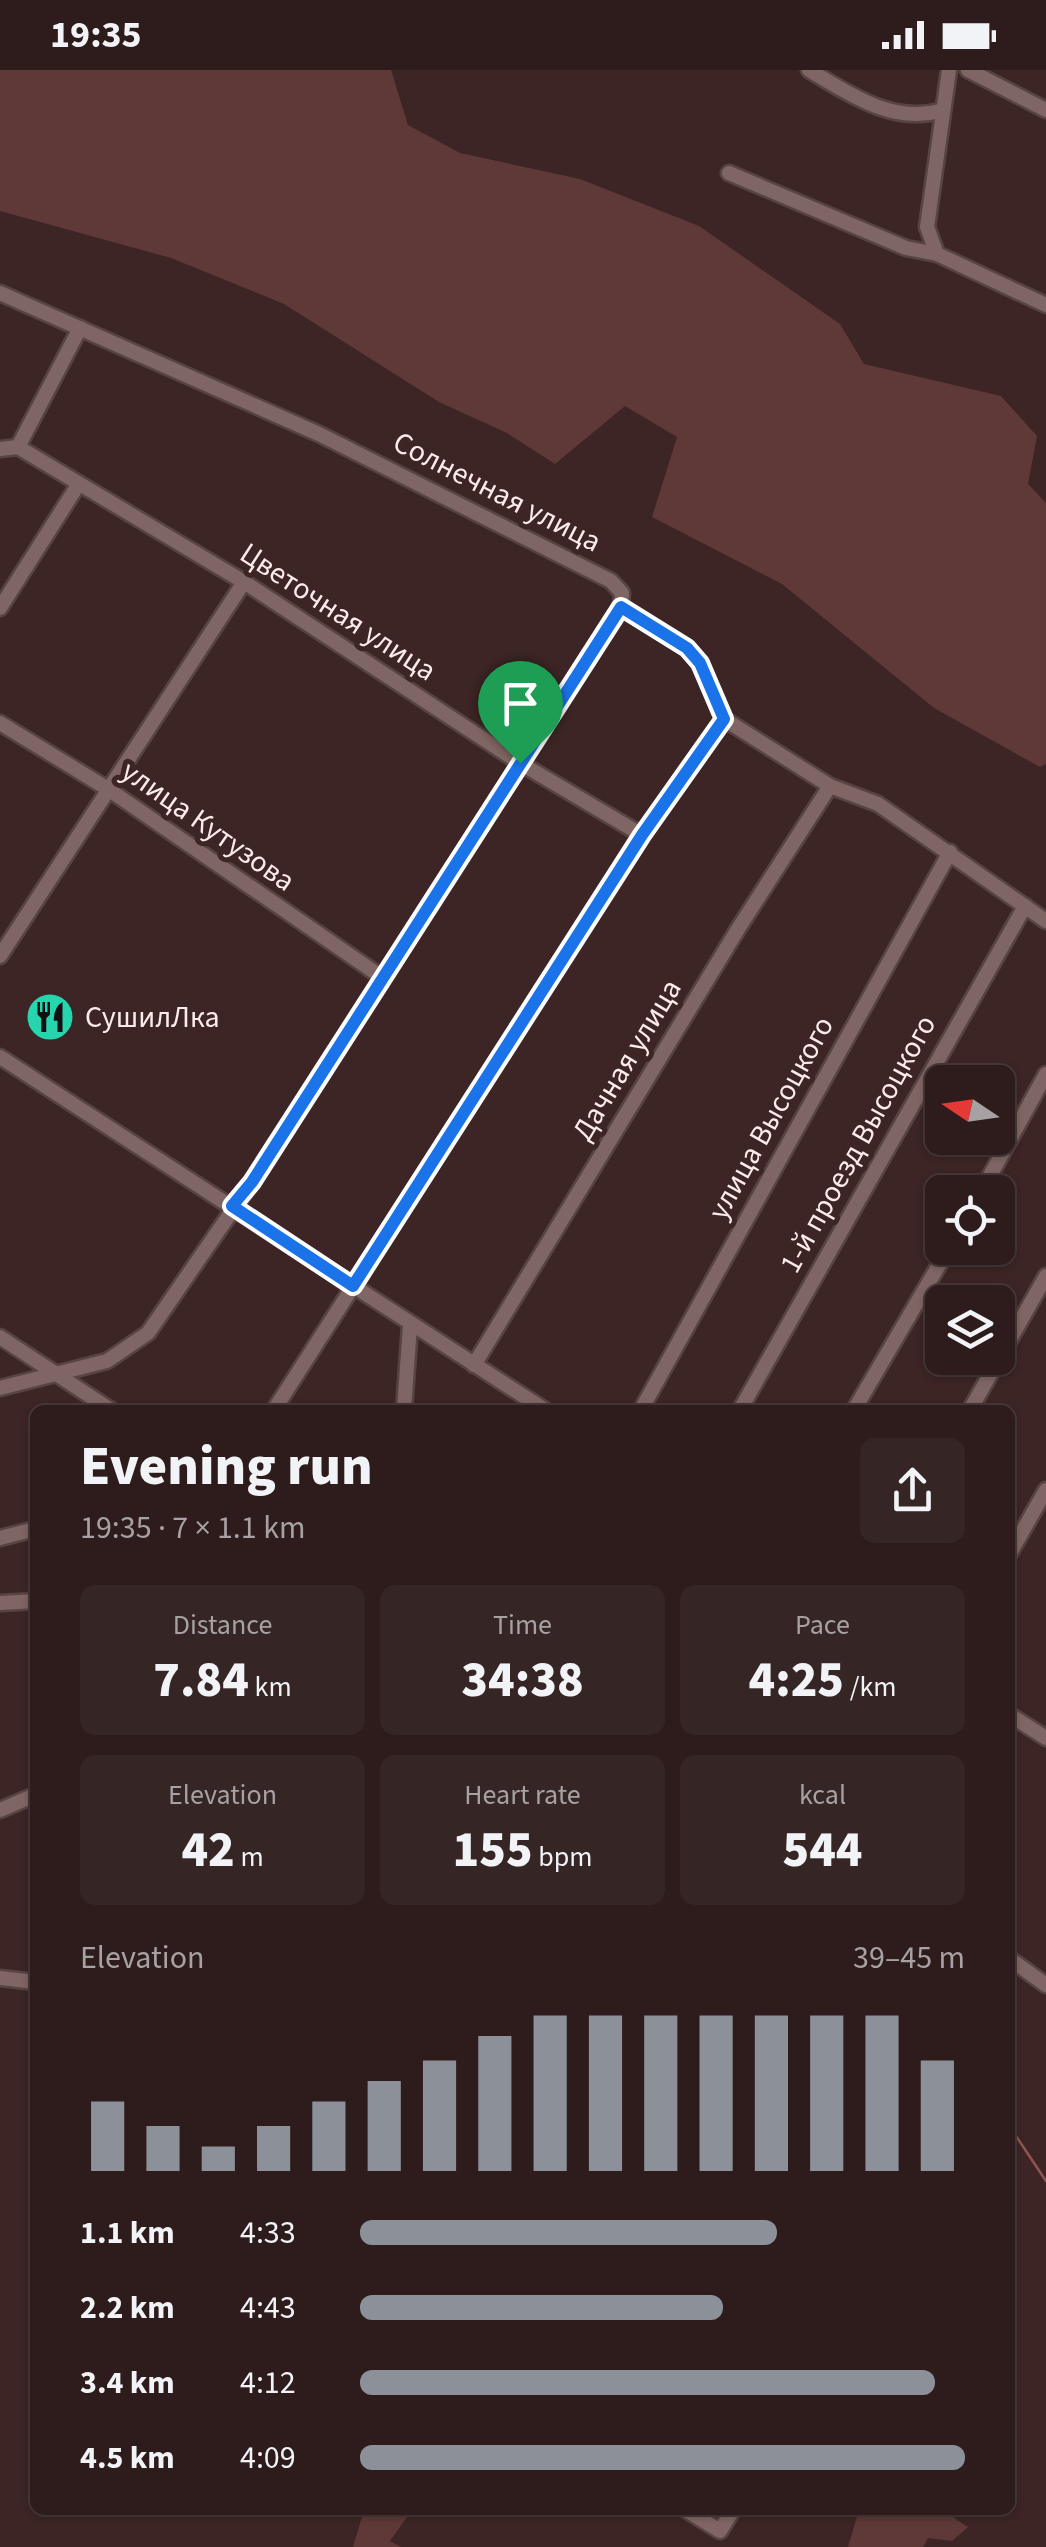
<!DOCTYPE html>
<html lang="en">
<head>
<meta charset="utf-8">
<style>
  :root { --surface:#2d1c1b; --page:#352524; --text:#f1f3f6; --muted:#a7a1a3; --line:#483a3a; --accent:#8c9099 }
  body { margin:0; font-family:"Source Sans 3",sans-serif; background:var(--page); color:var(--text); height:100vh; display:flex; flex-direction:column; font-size:38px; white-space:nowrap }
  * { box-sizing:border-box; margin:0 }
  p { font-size:32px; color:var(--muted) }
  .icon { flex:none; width:55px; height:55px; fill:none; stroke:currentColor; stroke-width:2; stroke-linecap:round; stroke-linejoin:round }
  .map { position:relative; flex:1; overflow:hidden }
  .panel { position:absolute; left:30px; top:1335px; width:985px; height:1110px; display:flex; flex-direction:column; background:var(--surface); border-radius:15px; box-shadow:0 2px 8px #0004,0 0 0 2px var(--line) }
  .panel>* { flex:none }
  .needle { width:65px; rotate:283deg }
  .fabs { position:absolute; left:925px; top:995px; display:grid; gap:20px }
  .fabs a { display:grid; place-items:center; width:90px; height:90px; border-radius:15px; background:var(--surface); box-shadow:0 2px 8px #0004,0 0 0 2px var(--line); font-size:50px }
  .pin { position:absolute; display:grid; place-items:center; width:85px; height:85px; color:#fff; margin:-102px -42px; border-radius:50% 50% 50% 0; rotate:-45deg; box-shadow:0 0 10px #0007 }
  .pin .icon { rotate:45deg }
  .round { display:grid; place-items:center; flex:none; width:105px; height:105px; border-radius:15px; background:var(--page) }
  .summary { display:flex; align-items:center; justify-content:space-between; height:170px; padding:0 50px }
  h1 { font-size:55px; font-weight:800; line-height:75px }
  .stats { display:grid; grid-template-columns:repeat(3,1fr); gap:15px; height:170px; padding:10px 50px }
  .stats div { display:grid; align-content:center; border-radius:15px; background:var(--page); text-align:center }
  .stats b { font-size:50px; font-weight:800 }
  .stats small { font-size:28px; font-weight:400 }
  .stats p { font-size:28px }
  .chart { height:280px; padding:20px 50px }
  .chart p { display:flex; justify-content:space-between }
  .chart svg { width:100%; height:180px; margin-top:10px; stroke:var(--accent); stroke-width:6 }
  ul { padding:0 50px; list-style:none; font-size:32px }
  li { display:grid; grid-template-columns:160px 120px 1fr; align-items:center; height:75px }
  li i { height:25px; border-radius:12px; background:var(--accent) }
  .status { display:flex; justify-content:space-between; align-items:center; height:70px; padding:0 50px; background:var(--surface); direction:ltr }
  .status svg { height:28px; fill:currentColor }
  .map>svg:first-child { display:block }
  .green { fill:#5e3937 }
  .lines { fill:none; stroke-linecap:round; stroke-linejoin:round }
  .stream { stroke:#8f5452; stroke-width:2.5 }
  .minor-casing { stroke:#564342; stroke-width:19 }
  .minor { stroke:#7f6563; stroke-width:14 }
  .route-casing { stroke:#fff; stroke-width:20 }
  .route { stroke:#1a73e8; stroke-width:12 }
  .labels { text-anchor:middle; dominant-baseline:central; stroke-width:10; stroke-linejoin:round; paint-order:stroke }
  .street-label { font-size:30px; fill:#fbebea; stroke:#3c2524 }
  .poi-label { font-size:30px; fill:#fbebea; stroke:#3c2524; text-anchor:start }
</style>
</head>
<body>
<div class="status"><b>19:35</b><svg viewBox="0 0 49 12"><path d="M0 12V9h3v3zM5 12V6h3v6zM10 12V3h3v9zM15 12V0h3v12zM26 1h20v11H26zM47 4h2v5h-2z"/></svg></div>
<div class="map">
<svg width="1046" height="2477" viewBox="0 0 1046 2477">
  <rect width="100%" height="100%" fill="#3c2524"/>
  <g class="green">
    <path d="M0,0H391L408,55L460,83L580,109L699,156L840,254L864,294L1001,326L1037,366L1028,414L1046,433V694L1040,697L934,638L782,514L652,447L677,367L625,336L555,394L507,363L439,332L284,234L171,188L0,141Z"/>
    <path d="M364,2440H412L390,2471L401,2477H353Z"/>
    <path d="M859,2440H961L954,2448L968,2457L952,2471L928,2468L923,2477H848Z"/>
  </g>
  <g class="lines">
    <path class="stream" d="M1010,2057L1046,2111"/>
    <g class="minor-casing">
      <g id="minor">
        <path d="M809,0C849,24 892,54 940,41"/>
        <path d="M949,0L927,157L937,184L1046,235"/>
        <path d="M968,0L1046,40"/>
        <path d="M729,103L906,178L937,184"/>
        <path d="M0,223L319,364L611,511L622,523L621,537L687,578L700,593L724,649L830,716L878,734L1046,851"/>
        <path d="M18,377L80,258"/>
        <path d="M0,379L18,377L244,512L520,693L642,765"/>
        <path d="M0,538L78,415"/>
        <path d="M0,653L108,719L383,908"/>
        <path d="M0,886L244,512"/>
        <path d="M0,987L545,1340"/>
        <path d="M981,1122L1046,1004"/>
        <path d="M0,1267L111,1340"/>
        <path d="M474,1295L738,859L830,716"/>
        <path d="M0,1318L107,1291L148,1263L252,1112L621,537"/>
        <path d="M274,1340L642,765L724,649"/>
        <path d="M404,1340L410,1255"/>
        <path d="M641,1340L950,782"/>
        <path d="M740,1340L1025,836"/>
        <path d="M854,1340L949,1178"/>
        <path d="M970,1340L1046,1206"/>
        <path d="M0,1468L35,1459"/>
        <path d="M1010,1483L1046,1420"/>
        <path d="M0,1533L35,1531"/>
        <path d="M1010,1645L1046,1668"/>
        <path d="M0,1740L35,1725"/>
        <path d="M1010,1889L1046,1915"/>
        <path d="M0,1908L35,1912"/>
        <path d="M686,2440L720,2461L733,2440"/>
      </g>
    </g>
    <use href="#minor" class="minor"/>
  </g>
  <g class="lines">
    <g class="route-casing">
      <path id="route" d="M621,537L687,578L700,593L724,649L642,765L353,1216L232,1136L252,1112Z"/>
    </g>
    <use href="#route" class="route"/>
  </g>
  <defs>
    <g id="restaurant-disc" transform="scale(2.5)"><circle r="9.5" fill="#26d5ae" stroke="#3c2524"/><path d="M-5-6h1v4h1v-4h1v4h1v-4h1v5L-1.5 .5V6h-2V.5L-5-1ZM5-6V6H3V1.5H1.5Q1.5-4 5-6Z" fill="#111"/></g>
  </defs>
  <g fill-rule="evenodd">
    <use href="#restaurant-disc" x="50" y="947"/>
  </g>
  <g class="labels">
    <g class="street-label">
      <text transform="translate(497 422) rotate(27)">Солнечная улица</text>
      <text transform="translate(338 542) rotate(33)">Цветочная улица</text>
      <text transform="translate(208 756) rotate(35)">улица Кутузова</text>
      <text transform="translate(627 990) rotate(-59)">Дачная улица</text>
      <text transform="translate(771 1048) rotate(-61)">улица Высоцкого</text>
      <text transform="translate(858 1074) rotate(-61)">1-й проезд Высоцкого</text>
    </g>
    <g class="poi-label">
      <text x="85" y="947">СушилЛка</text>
    </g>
  </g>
</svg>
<div class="fabs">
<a><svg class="needle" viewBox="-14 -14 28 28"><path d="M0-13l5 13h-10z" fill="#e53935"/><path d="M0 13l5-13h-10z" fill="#a7a1a3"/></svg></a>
<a><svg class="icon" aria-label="locate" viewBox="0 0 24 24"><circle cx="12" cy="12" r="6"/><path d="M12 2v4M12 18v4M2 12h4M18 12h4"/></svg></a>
<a><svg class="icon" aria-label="layers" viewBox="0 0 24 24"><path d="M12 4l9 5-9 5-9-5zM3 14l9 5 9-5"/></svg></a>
</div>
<div class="pin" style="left:520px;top:693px;background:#1e9e55"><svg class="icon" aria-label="arrive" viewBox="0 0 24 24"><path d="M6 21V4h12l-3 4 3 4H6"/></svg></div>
<section class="panel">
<div class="summary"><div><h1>Evening run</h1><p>19:35 · 7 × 1.1 km</p></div><a class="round"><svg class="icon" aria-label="share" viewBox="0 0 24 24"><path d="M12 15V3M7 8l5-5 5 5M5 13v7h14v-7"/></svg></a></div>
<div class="stats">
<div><p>Distance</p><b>7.84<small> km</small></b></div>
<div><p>Time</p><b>34:38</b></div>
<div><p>Pace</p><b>4:25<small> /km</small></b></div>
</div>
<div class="stats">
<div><p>Elevation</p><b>42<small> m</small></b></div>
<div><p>Heart rate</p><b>155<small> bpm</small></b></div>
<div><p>kcal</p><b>544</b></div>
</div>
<div class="chart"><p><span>Elevation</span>39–45 m</p>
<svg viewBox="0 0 160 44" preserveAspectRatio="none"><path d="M5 44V27M15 44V33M25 44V38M35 44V33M45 44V27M55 44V22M65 44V17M75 44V11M85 44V6M95 44V6M105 44V6M115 44V6M125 44V6M135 44V6M145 44V6M155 44V17"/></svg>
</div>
<ul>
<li><b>1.1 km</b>4:33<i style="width:69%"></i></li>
<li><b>2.2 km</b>4:43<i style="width:60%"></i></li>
<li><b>3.4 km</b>4:12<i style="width:95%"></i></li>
<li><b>4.5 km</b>4:09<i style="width:100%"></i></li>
</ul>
</section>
</div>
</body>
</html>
